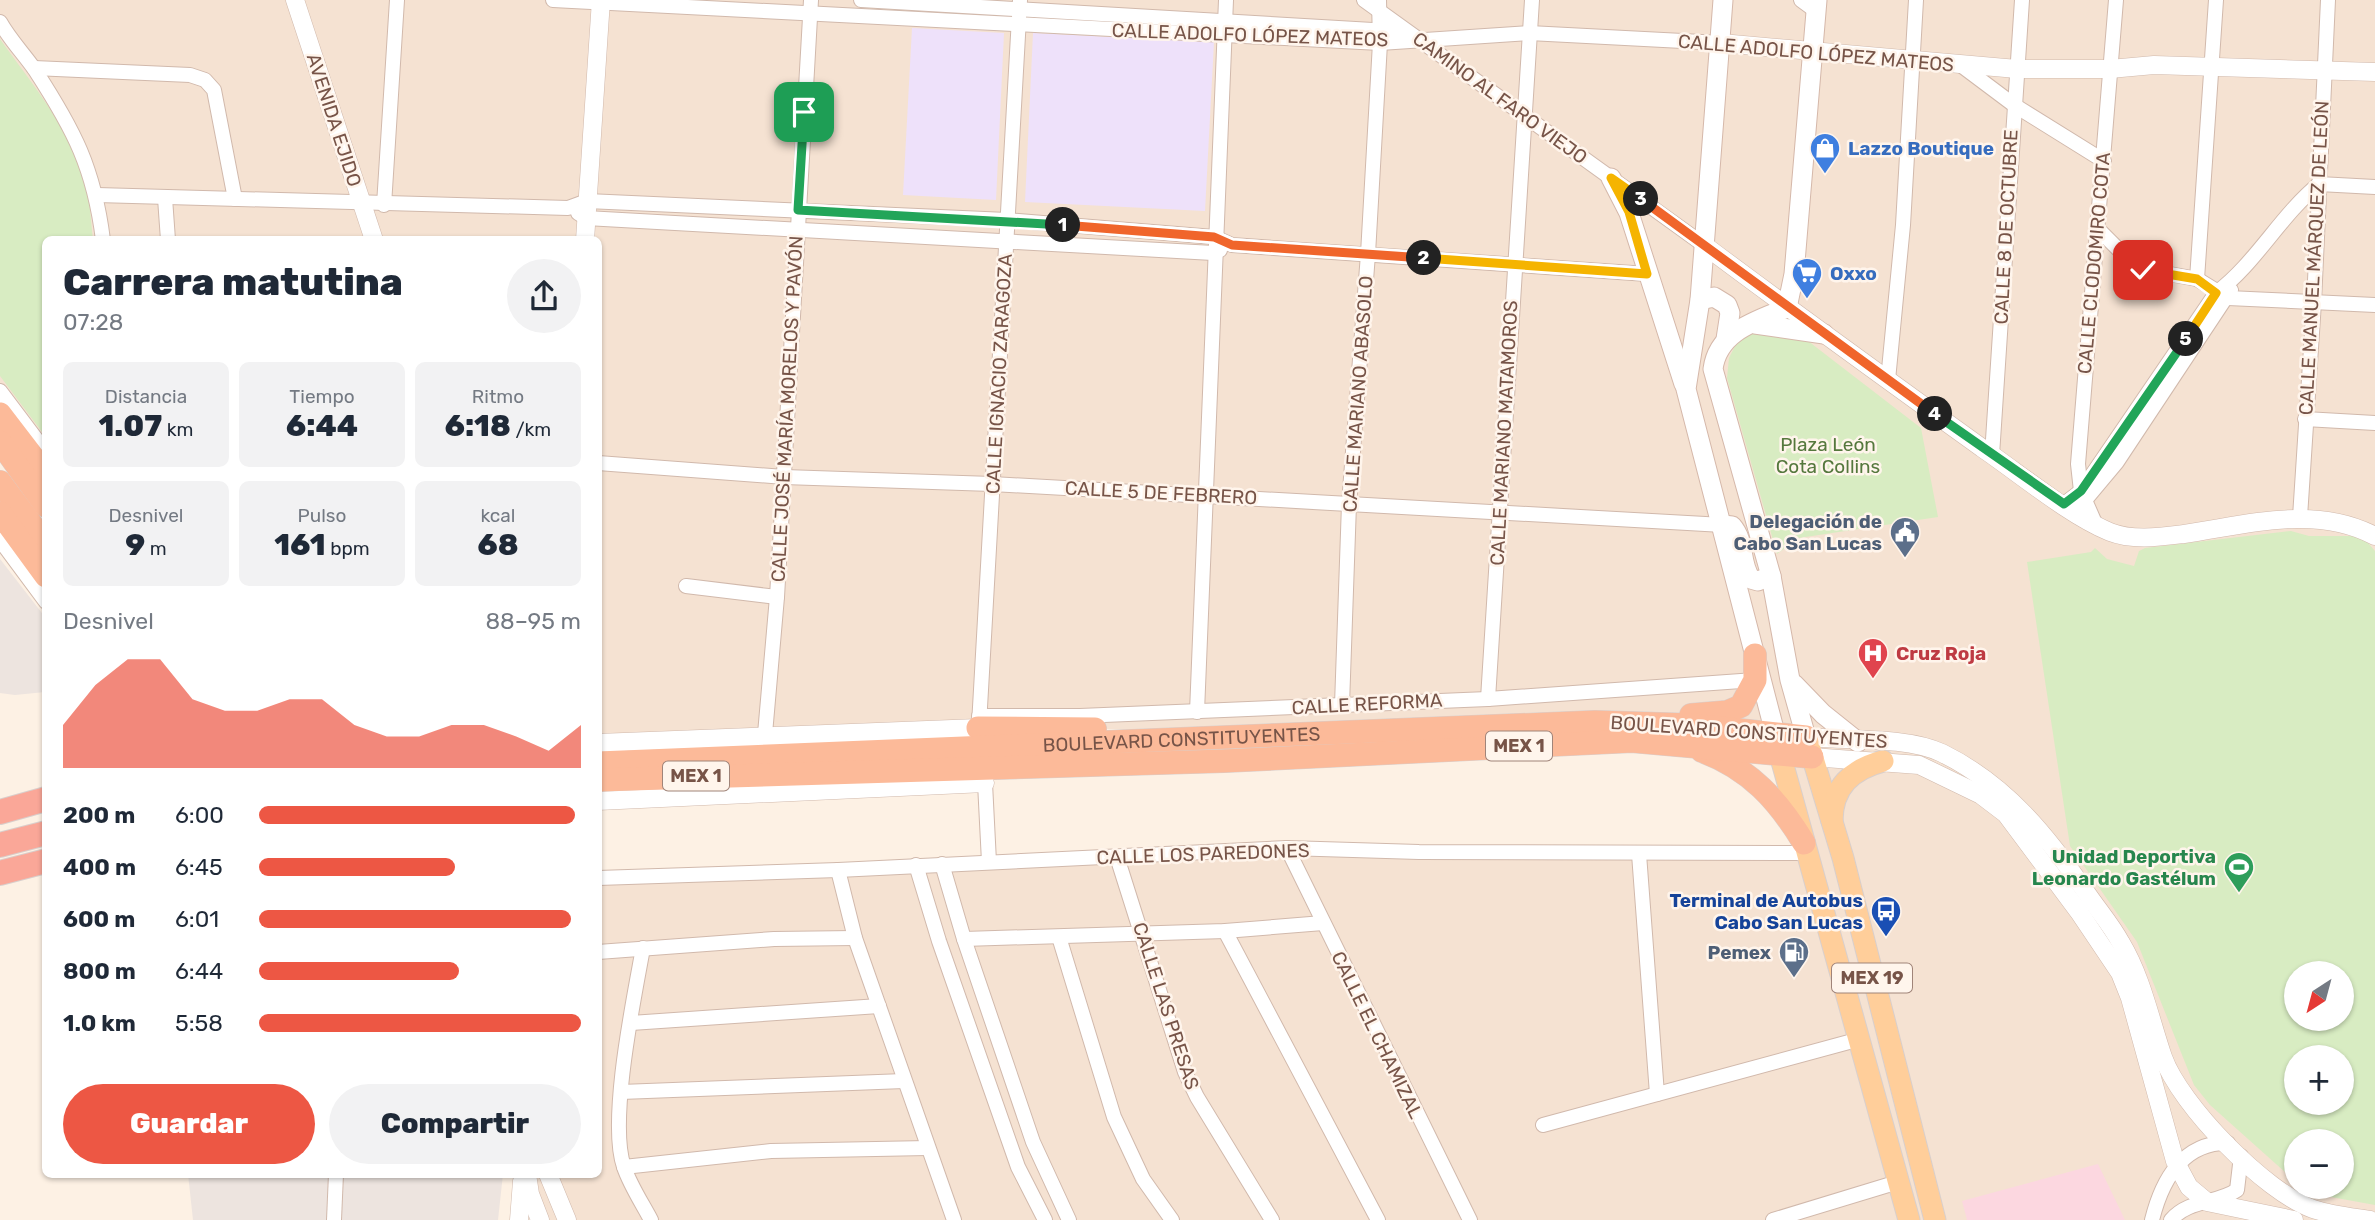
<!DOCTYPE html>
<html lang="es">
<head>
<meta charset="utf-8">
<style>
  :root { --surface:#fff; --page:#f2f2f3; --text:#1f2937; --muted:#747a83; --accent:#ed5744 }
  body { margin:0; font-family:Rubik,sans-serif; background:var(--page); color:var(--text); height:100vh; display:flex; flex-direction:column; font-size:26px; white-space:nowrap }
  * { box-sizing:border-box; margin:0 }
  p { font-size:23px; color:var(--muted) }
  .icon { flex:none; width:38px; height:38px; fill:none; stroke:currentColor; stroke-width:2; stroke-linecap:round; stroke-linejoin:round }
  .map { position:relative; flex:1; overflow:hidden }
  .sheet { position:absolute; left:42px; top:236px; width:560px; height:942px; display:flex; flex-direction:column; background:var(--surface); border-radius:10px; box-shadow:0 2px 5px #0004 }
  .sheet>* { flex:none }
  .needle { width:46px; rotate:216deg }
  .controls { position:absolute; left:2284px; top:961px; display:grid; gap:14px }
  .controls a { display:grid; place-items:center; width:70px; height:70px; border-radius:50%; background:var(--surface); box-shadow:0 2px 5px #0004; font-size:35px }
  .pin { position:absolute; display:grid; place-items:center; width:60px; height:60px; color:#fff; margin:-30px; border-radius:14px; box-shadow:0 4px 10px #0006 }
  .km { position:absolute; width:35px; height:35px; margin:-18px; border-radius:50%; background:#222; color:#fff; font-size:19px; line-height:35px; text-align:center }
  .round { display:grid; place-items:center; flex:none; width:74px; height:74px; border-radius:37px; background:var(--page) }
  .headline { display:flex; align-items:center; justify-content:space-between; height:119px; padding:0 21px }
  h1 { font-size:38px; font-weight:800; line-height:52px }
  .figures { display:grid; grid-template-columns:repeat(3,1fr); gap:10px; height:119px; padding:7px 21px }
  .figures div { display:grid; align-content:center; border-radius:10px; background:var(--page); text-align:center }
  .figures b { font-size:30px; font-weight:800 }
  .figures small { font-size:19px; font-weight:400 }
  .figures p { font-size:19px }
  .chart { height:196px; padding:14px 21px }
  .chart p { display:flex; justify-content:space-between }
  .chart svg { width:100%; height:126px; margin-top:7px; fill:var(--accent); opacity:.7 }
  .button { display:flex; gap:14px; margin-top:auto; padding:14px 21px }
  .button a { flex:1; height:80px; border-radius:42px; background:var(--accent); color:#fff; font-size:28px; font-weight:800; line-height:80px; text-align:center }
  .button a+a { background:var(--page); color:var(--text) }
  ul { padding:0 21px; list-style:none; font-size:23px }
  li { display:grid; grid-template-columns:112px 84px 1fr; align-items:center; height:52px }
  li i { height:18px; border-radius:9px; background:var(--accent) }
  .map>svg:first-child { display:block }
  .residential { fill:#f5e2d2; fill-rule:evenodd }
  .industrial { fill:#ede4df }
  .education { fill:#eee1fa }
  .medical { fill:#fcd7e0 }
  .green { fill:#d8ecc2; fill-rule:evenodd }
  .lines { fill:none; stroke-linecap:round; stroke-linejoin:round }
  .minor-casing { stroke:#d1b9ac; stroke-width:16 }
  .tertiary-casing { stroke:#d1b9ac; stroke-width:19 }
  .secondary-casing { stroke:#d5b8aa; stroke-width:21 }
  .primary-casing { stroke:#d9cfcc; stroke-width:23 }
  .trunk-casing { stroke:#d9cfcc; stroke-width:24 }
  .motorway-casing { stroke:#d9cfcc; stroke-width:26 }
  .minor { stroke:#fff; stroke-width:14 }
  .tertiary { stroke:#fff; stroke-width:18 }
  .secondary { stroke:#fff; stroke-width:19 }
  .primary { stroke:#ffce9a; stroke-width:21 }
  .trunk { stroke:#fcba99; stroke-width:23 }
  .motorway { stroke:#faa798; stroke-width:24 }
  .split-1-casing { stroke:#fff; stroke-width:14 }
  .split-2-casing { stroke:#fff; stroke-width:14 }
  .split-3-casing { stroke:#fff; stroke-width:14 }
  .split-4-casing { stroke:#fff; stroke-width:14 }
  .split-5-casing { stroke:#fff; stroke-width:14 }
  .split-6-casing { stroke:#fff; stroke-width:14 }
  .split-1 { stroke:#22a559; stroke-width:9 }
  .split-2 { stroke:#f0652b; stroke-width:9 }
  .split-3 { stroke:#f5b400; stroke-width:9 }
  .split-4 { stroke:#f0652b; stroke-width:9 }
  .split-5 { stroke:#22a559; stroke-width:9 }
  .split-6 { stroke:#f5b400; stroke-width:9 }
  .labels { text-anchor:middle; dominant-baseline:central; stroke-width:5; stroke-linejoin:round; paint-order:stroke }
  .shield { fill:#fff5ec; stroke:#a08479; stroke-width:2 }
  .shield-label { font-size:18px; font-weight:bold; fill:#775448 }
  .street-label { font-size:19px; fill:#775448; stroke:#fff5ec }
  .shop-label { font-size:19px; font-weight:bold; fill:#366cbe; stroke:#fff5ec; text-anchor:start }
  .park-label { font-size:19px; fill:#55783d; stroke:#fff5ec }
  .service-label { font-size:19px; font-weight:bold; fill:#4e5e75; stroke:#fff5ec; text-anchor:end }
  .health-label { font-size:19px; font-weight:bold; fill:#be3a42; stroke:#fff5ec; text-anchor:start }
  .leisure-label { font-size:19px; font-weight:bold; fill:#27864d; stroke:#fff5ec; text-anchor:end }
  .transit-label { font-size:19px; font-weight:bold; fill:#164399; stroke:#fff5ec; text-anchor:end }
</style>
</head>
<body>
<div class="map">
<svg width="2375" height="1220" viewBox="0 0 2375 1220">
  <rect width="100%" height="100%" fill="#fdf1e4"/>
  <path class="residential" d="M0,0H2375V1220H534L538,1174H598L599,878L1210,854L1806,853L1779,753L1223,738L1113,729L978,728L599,743L598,240H46L45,474L0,414ZM2296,973H2342V1018H2296ZM2296,1057H2342V1102H2296ZM2296,1141H2342V1186H2296Z"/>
  <g class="industrial">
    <path d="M0,559L45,617V692L15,695L0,693Z"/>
    <path d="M188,1174H503L498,1220H193Z"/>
  </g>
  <g class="education">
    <path d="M912,28L1004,33L996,200L903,195Z"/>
    <path d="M1033,33L1214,42L1205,211L1025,202Z"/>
  </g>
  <path class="medical" d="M2098,1164L2125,1220H1967L1962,1201Z"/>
  <g class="green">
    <path d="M0,39C31,83 70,128 85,181C90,200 91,221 93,240H46L45,436L0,376Z"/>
    <path d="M1762,326L1799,334L1921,428L1938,517L1799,538L1777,554L1727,378L1729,358L1741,334Z"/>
    <path d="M2291,531L2309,536H2362L2375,551V1205L2320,1195L2302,1187L2342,1186V1141H2296V1182L2210,1105L2194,1085L2137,942L2070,846L2027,562L2091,552L2095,548L2107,559L2134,566L2139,551L2145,548ZM2296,973H2342V1018H2296ZM2296,1057H2342V1102H2296Z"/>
  </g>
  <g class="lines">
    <g class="minor-casing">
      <g id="minor">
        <path d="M553,0L1380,43L1529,33L1721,43"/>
        <path d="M861,0L1407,32"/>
        <path d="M1364,0L1704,245"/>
        <path d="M1801,0L1816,11"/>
        <path d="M0,22C10,40 24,54 35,70C74,130 94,168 103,240"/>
        <path d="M1962,66L2014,105L2104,161"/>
        <path d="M34,68L190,75L205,80L214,90L235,199"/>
        <path d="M97,195L568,208L587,201L1007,220L1214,237L1232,245L1647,274"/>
        <path d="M165,198L168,240"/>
        <path d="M384,205L397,0"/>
        <path d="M578,213L586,218L1213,253L1220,250"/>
        <path d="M2097,228L2137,268L2197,279L2228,298L2375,305"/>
        <path d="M2197,279L2216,0"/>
        <path d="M1888,380L1903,225L1916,0"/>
        <path d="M0,391L46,452"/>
        <path d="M2305,419L2375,423"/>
        <path d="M1992,455L2022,0"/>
        <path d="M598,463L784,477L992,484L1723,525"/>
        <path d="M2064,504L2081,491L2216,293C2256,263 2280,216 2319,184L2375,187"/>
        <path d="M2081,505L2117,462L2231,290"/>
        <path d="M2300,517L2314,302L2328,0"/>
        <path d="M2095,523L2081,491L2078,464L2116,0"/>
        <path d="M0,540L46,602"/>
        <path d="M686,586L777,597"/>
        <path d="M1488,699L1532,0"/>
        <path d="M1342,705L1349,504L1368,254L1380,43L1379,0"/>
        <path d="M1197,712L1226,0"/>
        <path d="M979,716H1080L1488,699L1755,680"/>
        <path d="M979,725L1020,0"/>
        <path d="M765,734L777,597L811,0"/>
        <path d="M985,783L989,862"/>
        <path d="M1287,848L1470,1220"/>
        <path d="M1639,854L1657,1094"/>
        <path d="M1117,857L1185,1072L1197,1097L1272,1220"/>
        <path d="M942,864L964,939L1033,1142L1069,1220"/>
        <path d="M916,865L939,941L1018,1167L1045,1220"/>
        <path d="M838,870L855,938L954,1220"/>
        <path d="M598,878L838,870L1287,848L1419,852L1807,853"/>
        <path d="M1225,931L1378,1220"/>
        <path d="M1059,937L1114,1117L1143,1179L1172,1220"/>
        <path d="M964,939L1225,931L1323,923"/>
        <path d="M643,948C634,998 608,1122 624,1167C630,1185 642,1203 651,1220"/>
        <path d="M598,952L774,939L855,938"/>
        <path d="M631,1023L879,1006"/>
        <path d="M621,1092L904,1081"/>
        <path d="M1543,1125L1860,1039"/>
        <path d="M624,1167L771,1151L928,1148"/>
        <path d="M334,1220L336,1174"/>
        <path d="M1773,1220L1898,1182"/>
        <path d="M2152,1220C2162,1180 2183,1142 2228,1143"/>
        <path d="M2171,1220C2189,1199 2217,1204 2237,1190L2241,1156"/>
      </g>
    </g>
    <g class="tertiary-casing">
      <g id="tertiary">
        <path d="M295,0L374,240"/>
        <path d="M1721,43L2017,69H2110L2154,65L2375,72"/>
        <path d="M585,240L601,0"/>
        <path d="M1704,245C1796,314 1889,381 1982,448C2020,474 2069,515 2110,532C2133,541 2160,537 2184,534C2247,525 2315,504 2375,536"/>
        <path d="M1806,737C1846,741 1906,736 1942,753C2007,785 2048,837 2088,895C2099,911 2112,926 2121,943C2142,978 2150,1019 2163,1057C2180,1105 2265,1192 2313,1209C2331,1215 2351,1217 2370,1220"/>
        <path d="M598,743L978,728"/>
        <path d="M1812,757L1919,765L1981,795L2006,814L2079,912L2120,973L2130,998L2175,1161L2189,1187L2207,1202L2294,1220"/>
        <path d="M598,801L985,783"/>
        <path d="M527,1174L530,1194L540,1220"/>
        <path d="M548,1174L567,1220"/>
        <path d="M519,1220L522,1181"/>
      </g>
    </g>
    <g class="secondary-casing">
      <g id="secondary">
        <path d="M1723,0L1700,300L1686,389L1775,733"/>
        <path d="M1611,178L1629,213L1684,384"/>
        <path d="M1700,300L1714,297L1727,305L1730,313L1726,339"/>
        <path d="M1755,324L1824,334"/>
        <path d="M1723,525L1732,526C1746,542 1739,563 1751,579L1758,581L1771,576"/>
        <path d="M1794,684L1823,714L1858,742"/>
        <path d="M1806,737L1790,680L1771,576L1713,369C1718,331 1756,321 1787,308L1794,274L1817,0"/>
      </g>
    </g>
    <g class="primary-casing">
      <g id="primary">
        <path d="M1776,740L1909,1220"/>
        <path d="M1808,742L1843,858L1935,1220"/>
        <path d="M1832,821C1832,787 1852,769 1883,761"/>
      </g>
    </g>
    <g class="trunk-casing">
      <g id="trunk">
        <path d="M0,414L46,474"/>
        <path d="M0,442L46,506"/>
        <path d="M0,482L46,544"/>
        <path d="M0,513L46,576"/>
        <path d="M1691,715L1727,712L1741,706L1755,680V655"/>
        <path d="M978,728L1095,729"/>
        <path d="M1702,751C1750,769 1778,800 1804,843"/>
        <path id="s1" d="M598,763L1595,722L1692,725L1806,737"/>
        <path d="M598,780L1224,761L1632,741L1812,757"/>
      </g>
    </g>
    <g class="motorway-casing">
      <g id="motorway">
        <path d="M0,812L46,799"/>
        <path d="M0,845L46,833"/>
        <path d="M0,873L46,861"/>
      </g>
    </g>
    <use href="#minor" class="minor"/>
    <use href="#tertiary" class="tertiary"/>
    <use href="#secondary" class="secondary"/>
    <use href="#primary" class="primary"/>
    <use href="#trunk" class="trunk"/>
    <use href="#motorway" class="motorway"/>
  </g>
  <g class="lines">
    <g class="split-1-casing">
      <path id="split-1" d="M804,112L798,210L1063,225"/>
    </g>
    <g class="split-2-casing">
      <path id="split-2" d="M1063,225L1214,237L1232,245L1424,258"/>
    </g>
    <g class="split-3-casing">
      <path id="split-3" d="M1424,258L1647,274L1629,212L1611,178L1641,199"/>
    </g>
    <g class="split-4-casing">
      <path id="split-4" d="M1641,199L1935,414"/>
    </g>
    <g class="split-5-casing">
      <path id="split-5" d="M1935,414L2064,504L2081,491L2186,339"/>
    </g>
    <g class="split-6-casing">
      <path id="split-6" d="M2143,270L2197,279L2216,293L2186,339"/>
    </g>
    <use href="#split-1" class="split-1"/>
    <use href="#split-2" class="split-2"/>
    <use href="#split-3" class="split-3"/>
    <use href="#split-4" class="split-4"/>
    <use href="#split-5" class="split-5"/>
    <use href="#split-6" class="split-6"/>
  </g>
  <defs>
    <g id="shop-pin" transform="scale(1.575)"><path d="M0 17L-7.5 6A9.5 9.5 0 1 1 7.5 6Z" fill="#3f7fe0" stroke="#fff5ec"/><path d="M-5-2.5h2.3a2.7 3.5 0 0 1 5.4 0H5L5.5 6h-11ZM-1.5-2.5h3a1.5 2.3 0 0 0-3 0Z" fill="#fff"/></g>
    <g id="supermarket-pin" transform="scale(1.575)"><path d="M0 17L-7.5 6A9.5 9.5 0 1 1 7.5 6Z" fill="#3f7fe0" stroke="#fff5ec"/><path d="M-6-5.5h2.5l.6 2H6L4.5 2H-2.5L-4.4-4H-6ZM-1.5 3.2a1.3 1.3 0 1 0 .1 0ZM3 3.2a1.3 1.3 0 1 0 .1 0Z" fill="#fff"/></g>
    <g id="civic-pin" transform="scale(1.575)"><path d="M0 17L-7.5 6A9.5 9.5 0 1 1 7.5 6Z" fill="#5c6f8a" stroke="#fff5ec"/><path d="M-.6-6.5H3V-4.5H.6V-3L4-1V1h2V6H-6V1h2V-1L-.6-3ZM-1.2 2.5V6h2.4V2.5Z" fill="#fff"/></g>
    <g id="hospital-pin" transform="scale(1.575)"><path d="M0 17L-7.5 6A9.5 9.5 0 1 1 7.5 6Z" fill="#e0444e" stroke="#fff5ec"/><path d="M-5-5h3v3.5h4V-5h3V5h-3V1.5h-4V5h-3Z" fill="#fff"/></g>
    <g id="stadium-pin" transform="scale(1.575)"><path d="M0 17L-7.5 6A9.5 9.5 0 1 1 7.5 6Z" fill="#2e9e5b" stroke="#fff5ec"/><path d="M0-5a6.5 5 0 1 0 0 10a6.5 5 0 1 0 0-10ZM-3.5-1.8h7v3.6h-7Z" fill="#fff"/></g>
    <g id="bus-pin" transform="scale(1.575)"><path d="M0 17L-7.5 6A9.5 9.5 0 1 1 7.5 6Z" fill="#1a4fb4" stroke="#fff5ec"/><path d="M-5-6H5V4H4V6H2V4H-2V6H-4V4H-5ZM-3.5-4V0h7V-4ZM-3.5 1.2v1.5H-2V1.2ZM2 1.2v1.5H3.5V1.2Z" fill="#fff"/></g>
    <g id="fuel-pin" transform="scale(1.575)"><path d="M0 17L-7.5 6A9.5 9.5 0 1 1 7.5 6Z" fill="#5c6f8a" stroke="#fff5ec"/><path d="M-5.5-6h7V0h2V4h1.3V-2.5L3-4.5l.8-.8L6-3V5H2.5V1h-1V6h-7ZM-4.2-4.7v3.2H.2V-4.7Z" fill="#fff"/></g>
  </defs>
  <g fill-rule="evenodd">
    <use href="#shop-pin" x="1825" y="148"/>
    <use href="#supermarket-pin" x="1807" y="273"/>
    <use href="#civic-pin" x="1905" y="532"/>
    <use href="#hospital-pin" x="1873" y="653"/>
    <use href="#stadium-pin" x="2239" y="867"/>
    <use href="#bus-pin" x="1886" y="911"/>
    <use href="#fuel-pin" x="1794" y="952"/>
  </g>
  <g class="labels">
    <g class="shield">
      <rect x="1486" y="731.5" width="66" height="29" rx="5"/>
      <rect x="663" y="761.5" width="66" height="29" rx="5"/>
      <rect x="1832" y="963.5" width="80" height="29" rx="5"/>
    </g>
    <g class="shield-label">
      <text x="1519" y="746">MEX 1</text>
      <text x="696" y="776">MEX 1</text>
      <text x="1872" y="978">MEX 19</text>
    </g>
    <g class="street-label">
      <text transform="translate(1250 35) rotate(2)">CALLE ADOLFO LÓPEZ MATEOS</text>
      <text transform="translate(1816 53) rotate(5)">CALLE ADOLFO LÓPEZ MATEOS</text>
      <text transform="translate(1500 98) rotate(36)">CAMINO AL FARO VIEJO</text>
      <text transform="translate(334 120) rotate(72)">AVENIDA EJIDO</text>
      <text transform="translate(2006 227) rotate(-87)">CALLE 8 DE OCTUBRE</text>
      <text transform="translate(2314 258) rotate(-87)">CALLE MANUEL MÁRQUEZ DE LEÓN</text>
      <text transform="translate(2094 263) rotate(-85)">CALLE CLODOMIRO COTA</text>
      <text transform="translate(999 374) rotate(-87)">CALLE IGNACIO ZARAGOZA</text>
      <text transform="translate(1358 394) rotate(-86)">CALLE MARIANO ABASOLO</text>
      <text transform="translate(787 409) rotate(-87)">CALLE JOSÉ MARÍA MORELOS Y PAVÓN</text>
      <text transform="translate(1504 433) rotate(-87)">CALLE MARIANO MATAMOROS</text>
      <text transform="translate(1161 493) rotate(3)">CALLE 5 DE FEBRERO</text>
      <text transform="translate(1367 704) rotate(-3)">CALLE REFORMA</text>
      <text transform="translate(1749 732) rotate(4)">BOULEVARD CONSTITUYENTES</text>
      <text stroke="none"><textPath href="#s1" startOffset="584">BOULEVARD CONSTITUYENTES</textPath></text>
      <text transform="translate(1203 854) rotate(-2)">CALLE LOS PAREDONES</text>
      <text transform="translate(1166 1006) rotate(72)">CALLE LAS PRESAS</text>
      <text transform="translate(1377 1035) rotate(64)">CALLE EL CHAMIZAL</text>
    </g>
    <g class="shop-label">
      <text x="1848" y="148">Lazzo Boutique</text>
      <text x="1830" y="273">Oxxo</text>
    </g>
    <g class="park-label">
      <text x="1828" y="444">Plaza León<tspan x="1828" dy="22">Cota Collins</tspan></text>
    </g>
    <g class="service-label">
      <text x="1882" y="521">Delegación de<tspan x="1882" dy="22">Cabo San Lucas</tspan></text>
      <text x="1771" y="952">Pemex</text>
    </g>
    <g class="health-label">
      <text x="1896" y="653">Cruz Roja</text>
    </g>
    <g class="leisure-label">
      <text x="2216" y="856">Unidad Deportiva<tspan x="2216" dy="22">Leonardo Gastélum</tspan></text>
    </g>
    <g class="transit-label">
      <text x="1863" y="900">Terminal de Autobus<tspan x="1863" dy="22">Cabo San Lucas</tspan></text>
    </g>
  </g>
</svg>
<div class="controls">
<a><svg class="needle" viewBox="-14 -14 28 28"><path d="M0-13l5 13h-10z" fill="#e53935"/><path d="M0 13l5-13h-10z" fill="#747a83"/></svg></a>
<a>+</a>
<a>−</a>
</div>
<div class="pin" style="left:804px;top:112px;background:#1e9e55"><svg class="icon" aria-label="arrive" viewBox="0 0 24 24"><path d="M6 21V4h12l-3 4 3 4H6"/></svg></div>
<div class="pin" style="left:2143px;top:270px;background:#d93025"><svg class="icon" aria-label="check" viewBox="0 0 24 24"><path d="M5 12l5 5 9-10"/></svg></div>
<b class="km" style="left:1063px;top:225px">1</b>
<b class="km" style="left:1424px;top:258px">2</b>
<b class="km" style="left:1641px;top:199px">3</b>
<b class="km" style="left:1935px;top:414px">4</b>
<b class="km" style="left:2186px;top:339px">5</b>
<section class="sheet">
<div class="headline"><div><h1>Carrera matutina</h1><p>07:28</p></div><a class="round"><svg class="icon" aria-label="share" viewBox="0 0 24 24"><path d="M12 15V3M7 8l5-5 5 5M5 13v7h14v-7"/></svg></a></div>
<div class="figures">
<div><p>Distancia</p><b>1.07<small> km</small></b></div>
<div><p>Tiempo</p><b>6:44</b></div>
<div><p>Ritmo</p><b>6:18<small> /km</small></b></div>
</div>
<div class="figures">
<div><p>Desnivel</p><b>9<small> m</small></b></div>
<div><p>Pulso</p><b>161<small> bpm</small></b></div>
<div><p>kcal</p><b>68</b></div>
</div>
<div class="chart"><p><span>Desnivel</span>88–95 m</p>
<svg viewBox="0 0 160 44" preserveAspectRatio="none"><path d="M0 44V29L10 15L20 6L30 6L40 20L50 24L60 24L70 20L80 20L90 29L100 33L110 33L120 29L130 29L140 33L150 38L160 29V44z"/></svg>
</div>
<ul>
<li><b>200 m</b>6:00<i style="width:98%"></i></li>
<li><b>400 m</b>6:45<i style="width:61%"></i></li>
<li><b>600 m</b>6:01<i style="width:97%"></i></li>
<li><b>800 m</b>6:44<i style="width:62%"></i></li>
<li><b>1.0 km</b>5:58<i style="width:100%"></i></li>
</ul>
<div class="button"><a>Guardar</a><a>Compartir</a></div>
</section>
</div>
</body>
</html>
